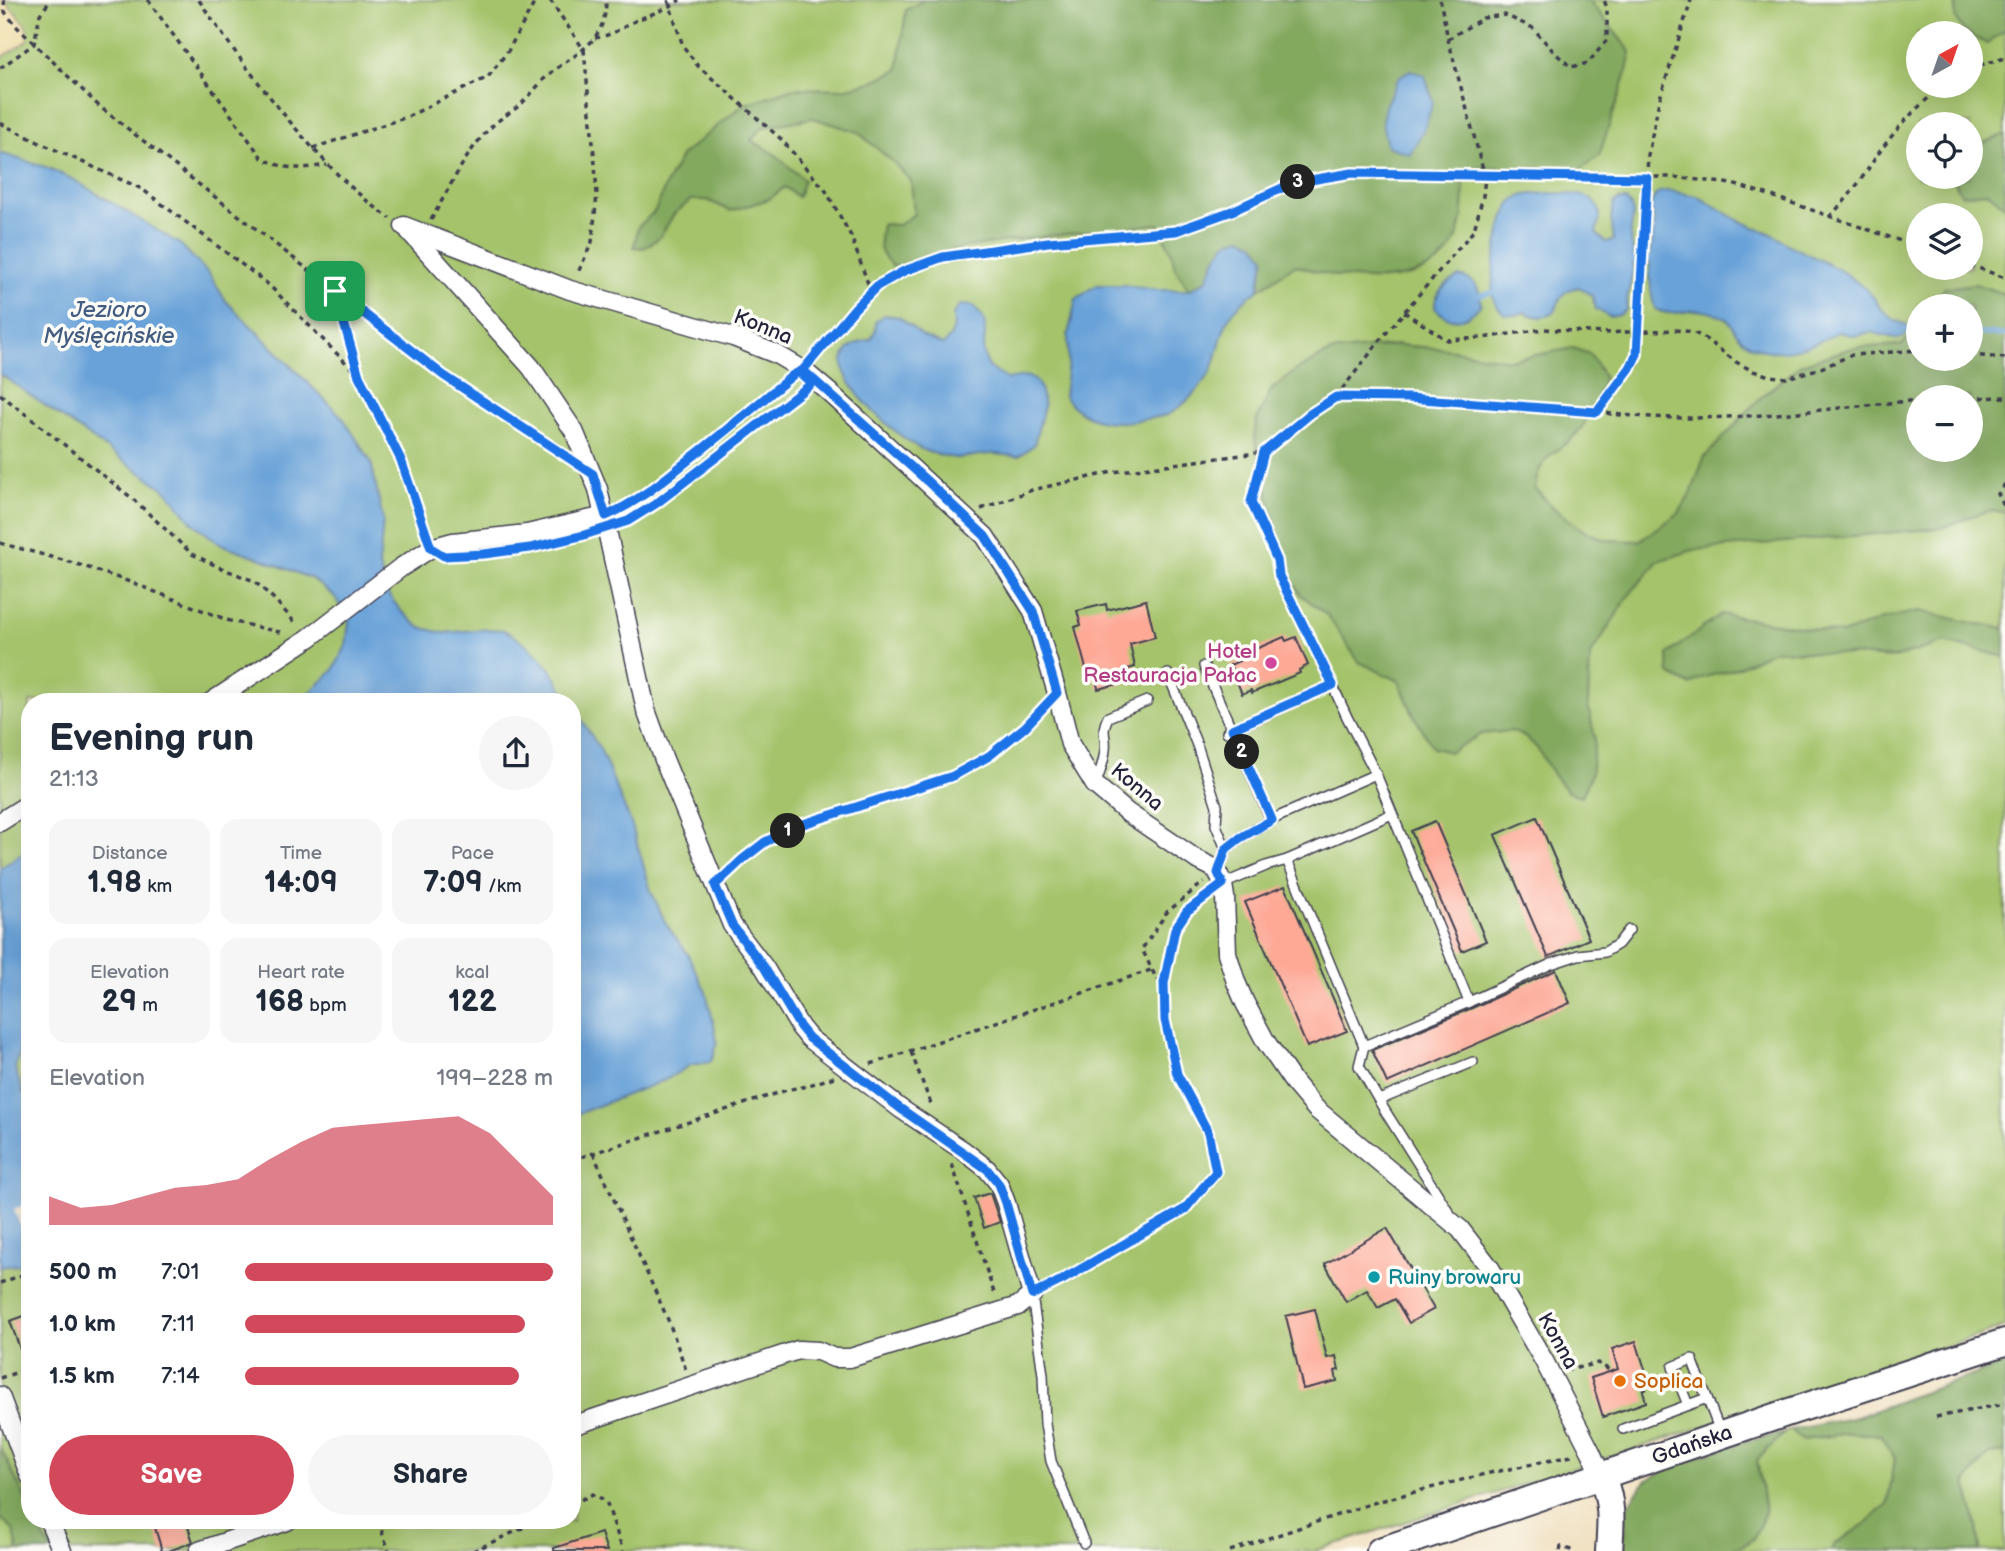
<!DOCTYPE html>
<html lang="en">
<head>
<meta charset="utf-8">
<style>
  :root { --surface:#fff; --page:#f6f6f7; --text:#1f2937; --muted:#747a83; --accent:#d1495b }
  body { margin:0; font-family:"Balsamiq Sans",sans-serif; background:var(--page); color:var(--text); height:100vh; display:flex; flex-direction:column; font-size:26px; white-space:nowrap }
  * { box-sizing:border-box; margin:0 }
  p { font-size:23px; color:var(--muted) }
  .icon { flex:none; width:38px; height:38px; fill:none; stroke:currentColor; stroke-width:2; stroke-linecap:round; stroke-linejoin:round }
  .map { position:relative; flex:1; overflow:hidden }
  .side { position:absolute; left:21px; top:693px; width:560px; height:836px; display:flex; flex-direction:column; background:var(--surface); border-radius:28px; box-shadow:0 7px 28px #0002 }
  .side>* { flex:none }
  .needle { width:46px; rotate:40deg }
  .controls { position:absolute; left:1906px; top:21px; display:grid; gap:14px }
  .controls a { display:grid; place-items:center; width:77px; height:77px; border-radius:50%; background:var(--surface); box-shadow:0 7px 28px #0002; font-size:35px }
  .pin { position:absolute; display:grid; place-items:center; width:60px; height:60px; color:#fff; margin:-30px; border-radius:14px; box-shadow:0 4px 10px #0006 }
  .km { position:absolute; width:35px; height:35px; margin:-18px; border-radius:50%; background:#222; color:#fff; font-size:19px; line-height:35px; text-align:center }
  .round { display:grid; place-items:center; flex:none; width:74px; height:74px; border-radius:37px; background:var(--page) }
  .head { display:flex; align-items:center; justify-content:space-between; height:119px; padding:0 28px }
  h1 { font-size:38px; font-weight:600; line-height:52px }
  .figures { display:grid; grid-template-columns:repeat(3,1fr); gap:10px; height:119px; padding:7px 28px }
  .figures div { display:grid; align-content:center; border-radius:18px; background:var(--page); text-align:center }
  .figures b { font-size:30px; font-weight:600 }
  .figures small { font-size:19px; font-weight:400 }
  .figures p { font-size:19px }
  .chart { height:196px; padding:14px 28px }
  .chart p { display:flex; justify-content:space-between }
  .chart svg { width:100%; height:126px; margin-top:7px; fill:var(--accent); opacity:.7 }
  .cta { display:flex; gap:14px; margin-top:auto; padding:14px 28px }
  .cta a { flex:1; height:80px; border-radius:42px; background:var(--accent); color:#fff; font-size:28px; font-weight:600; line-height:80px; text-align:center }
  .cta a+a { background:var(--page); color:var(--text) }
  ul { padding:0 28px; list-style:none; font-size:23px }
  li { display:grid; grid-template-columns:112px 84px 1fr; align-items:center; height:52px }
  li i { height:18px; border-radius:9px; background:var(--accent) }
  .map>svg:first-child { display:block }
  .green { fill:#a4c36b; stroke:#637253; stroke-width:2; fill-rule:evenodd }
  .forest { fill:#83a95f; stroke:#52664d; stroke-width:2; fill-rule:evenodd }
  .sand { fill:#eeda9e; stroke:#887e6c; stroke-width:2 }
  .water { fill:#69a2d8; stroke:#46628a; stroke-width:2 }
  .pier { fill:#f1e2c4 }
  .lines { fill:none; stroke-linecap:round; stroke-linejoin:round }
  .stream { stroke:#69a2d8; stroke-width:5 }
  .building { fill:#fda996 }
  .lane-casing { stroke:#413f50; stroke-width:12 }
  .street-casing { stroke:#413f50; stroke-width:21 }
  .secondary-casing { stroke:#413f50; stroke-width:30 }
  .path { stroke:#413f50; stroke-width:3.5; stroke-dasharray:5 5; stroke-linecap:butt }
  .lane { stroke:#fff; stroke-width:9 }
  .street { stroke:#fff; stroke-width:18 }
  .secondary { stroke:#fff; stroke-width:26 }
  .route-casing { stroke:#fff; stroke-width:14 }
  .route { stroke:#1a73e8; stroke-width:9 }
  .hotel-dot { fill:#d1479c; stroke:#fdfcf7; stroke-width:2.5 }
  .culture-dot { fill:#0f9aa8; stroke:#fdfcf7; stroke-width:2.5 }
  .food-dot { fill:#e8710a; stroke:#fdfcf7; stroke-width:2.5 }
  .labels { text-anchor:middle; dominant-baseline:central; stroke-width:7; stroke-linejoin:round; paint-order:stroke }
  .street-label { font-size:21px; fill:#22223b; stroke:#fdfcf7 }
  .hotel-label { font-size:21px; fill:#b23c85; stroke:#fdfcf7; text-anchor:end }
  .culture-label { font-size:21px; fill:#0d838f; stroke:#fdfcf7; text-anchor:start }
  .food-label { font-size:21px; fill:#c56008; stroke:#fdfcf7; text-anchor:start }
  .water-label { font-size:23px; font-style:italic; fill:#425c82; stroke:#fdfcf7 }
</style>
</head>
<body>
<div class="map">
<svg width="2005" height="1551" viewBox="0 0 2005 1551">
  <rect width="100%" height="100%" fill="#fdfcf7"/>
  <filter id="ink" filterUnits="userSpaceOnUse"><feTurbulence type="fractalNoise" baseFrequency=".0143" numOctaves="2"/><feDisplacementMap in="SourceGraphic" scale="14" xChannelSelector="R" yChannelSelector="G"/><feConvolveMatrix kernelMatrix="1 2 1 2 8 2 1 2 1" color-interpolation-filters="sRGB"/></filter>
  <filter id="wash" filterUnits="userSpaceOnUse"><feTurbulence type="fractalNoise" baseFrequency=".00686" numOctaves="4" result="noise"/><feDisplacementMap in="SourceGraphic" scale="28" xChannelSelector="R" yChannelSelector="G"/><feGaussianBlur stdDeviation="1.57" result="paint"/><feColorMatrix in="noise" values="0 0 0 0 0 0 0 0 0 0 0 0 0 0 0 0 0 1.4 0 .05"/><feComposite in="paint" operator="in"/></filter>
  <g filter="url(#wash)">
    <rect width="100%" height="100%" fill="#f1e2c4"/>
    <g class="green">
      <path d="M0,0H2005V1327L1650,1444L1314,1551H0ZM1918,33H1970V86H1918ZM1918,124H1970V177H1918ZM1918,215H1970V268H1918ZM1918,306H1970V359H1918ZM1918,397H1970V450H1918ZM30,702H572V1521H30Z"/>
      <path d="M1791,1430L1803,1440L1849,1433L1882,1435L1895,1459L1887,1505L1869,1521L1834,1545L1831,1551H1727L1744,1545L1765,1512L1757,1460L1784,1433Z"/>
      <path d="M2005,1452V1551H1980L1977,1526L1966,1482L1989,1454Z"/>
    </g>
    <g class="forest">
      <path d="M924,0H1589L1631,52L1626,75L1599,156L1580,170L1476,167L1463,179C1465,204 1464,237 1445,256C1410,291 1337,280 1295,265L1258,290L1265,257L1217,256L1206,281L1189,290L1175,268L1171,251L1158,224C1091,232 1022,237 956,249C934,253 915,261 894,267C876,252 879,244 882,224L899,225L914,214L911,181L893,162L858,132L813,118L763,127L751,140L776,155L804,180L798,197L785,187L769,199L731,211L707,200H691L674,214L660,237L644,248L634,247L638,227L655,211L668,180L682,155L743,105L794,88L843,89L871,82L898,70L906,10Z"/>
      <path d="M1961,0H2005V30L1987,44L1964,31L1955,17L1956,4Z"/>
      <path d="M2005,134V206L1987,192L1962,195L1952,177H1970L1971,148Z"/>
      <path d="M1975,284L2005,294V512L1986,511L1942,528L1693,550L1658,561L1629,595L1590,656L1588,705L1595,739L1591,775L1582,796L1568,792L1554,776L1537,748L1527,738L1512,731L1481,734L1450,752L1433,748L1413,714L1399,681L1359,662L1327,615L1301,595L1287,571L1254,436L1257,419L1271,390L1295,371L1330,352L1397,345L1447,349L1509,360L1573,348L1590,354L1604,377C1599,395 1590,419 1577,433C1558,454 1538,454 1535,489L1557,511L1585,531L1606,540L1639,541L1679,513L1692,491L1704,458L1760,398L1801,364L1852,348L1902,345L1916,331L1918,325V359H1970V306H1927L1944,288ZM1970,397V450H1918V397Z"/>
      <path d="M1919,611L1977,624L2005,628V657L1945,642L1895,658L1774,650L1737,668L1702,678L1690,685L1669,674L1668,654L1721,614L1842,634L1883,619Z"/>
      <path d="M2005,1364V1452L1989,1454L1966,1482L1977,1526L1980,1551H1831L1834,1545L1869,1521L1887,1505L1895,1459L1882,1435L1849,1433L1803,1440L1791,1430L1857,1417L1908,1398Z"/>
      <path d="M1784,1433L1757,1460L1765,1512L1754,1538L1744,1545L1727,1551H1623L1626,1507L1646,1481L1678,1463L1738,1443Z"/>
      <path d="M0,1447L30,1508V1521H36L51,1551H18L14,1531L0,1517Z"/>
    </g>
    <path class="sand" d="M0,0H8L7,4C17,15 30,24 28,40L0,59Z"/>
    <g class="water">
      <path d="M1410,70L1425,76L1433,102L1425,127L1410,154L1387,146L1382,122L1385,106L1399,77Z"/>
      <path d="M0,153L48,168L74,180L180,244L209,274L226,301L343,418L371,462L383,520L379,566L388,594L401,611L419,627L443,633L486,629L504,630L526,644L550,668L570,702H300L333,671L346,646L349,621L335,597L312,579L252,555L220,544L192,522L167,491L0,374Z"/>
      <path d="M1670,191L1697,196L1740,221L1774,235L1787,244L1840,270L1865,288L1875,299L1880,308L1894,320L1907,325L1909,330L1905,336L1898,339L1870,332L1856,336L1838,332C1810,348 1768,363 1741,338C1725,321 1735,319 1709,312C1689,306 1675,319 1655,309C1650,292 1649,273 1650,255C1651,244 1654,233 1654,222C1653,213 1648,204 1655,196C1658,191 1664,191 1670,191Z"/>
      <path d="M1548,193C1565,194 1599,190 1600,216C1600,221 1597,228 1596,233L1605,242L1614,240L1611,219L1614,203L1619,200H1626C1637,212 1632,217 1631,231C1630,241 1634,250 1634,260C1634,274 1627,294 1626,310L1619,315L1610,317L1596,309L1592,296L1578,287C1574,289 1570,289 1567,291C1556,298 1560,313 1546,316C1537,318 1533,316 1524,312L1516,315L1504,314C1501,310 1496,306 1494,301C1488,282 1500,212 1515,200C1523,193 1538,194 1548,193Z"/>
      <path d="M1241,237L1255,244L1265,257L1258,290C1248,297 1237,305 1230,316C1221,331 1219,351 1213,367C1208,381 1182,408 1169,414C1162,417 1129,422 1121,422C1098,423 1077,415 1064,396L1068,363V336L1076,299L1097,285H1123L1156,290H1189L1206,281L1217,256L1227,242Z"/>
      <path d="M1459,276C1477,280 1479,287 1481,304C1467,323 1451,325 1435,308C1434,291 1447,283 1459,276Z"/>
      <path d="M960,305L973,306L982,316L985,325V335L983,351L988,367L1007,379L1026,376L1034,379L1040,387L1044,406L1034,445L1019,456C1010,456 1001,454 992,454C980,454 967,458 955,458C946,457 936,454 928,452C904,444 839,387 843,360C845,346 860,342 871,339L875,331L876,321L885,315L899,317L924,337L943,345C954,335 955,328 953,314Z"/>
      <path d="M572,705L600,749L631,823L651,891L666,924L687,953L706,992L715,1029L717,1043L713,1057L710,1062L691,1065L665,1080L572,1116Z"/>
      <path d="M30,849V1025L23,1040L15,1068L23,1093L30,1096V1263L0,1267V868Z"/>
    </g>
    <path class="pier" d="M30,1203V1252L14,1209Z"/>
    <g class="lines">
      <g class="stream">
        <path d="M1634,260L1650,259"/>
        <path d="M1480,295L1493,292"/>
        <path d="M1909,330H1918"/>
        <path d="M1970,333L2005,335"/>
      </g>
    </g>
    <g id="blocks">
      <g class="building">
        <path d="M1146,600L1155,637L1130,644L1135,667L1124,670L1127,682L1098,689L1096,678L1089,680L1075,627L1081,625L1077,611L1106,604L1107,610Z"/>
        <path d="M1284,637L1286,641L1296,637L1308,665L1299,670L1300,673L1252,693L1251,690L1242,694L1230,665L1239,661L1237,657Z"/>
        <path d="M1537,817L1589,939L1548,957L1495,835Z"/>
        <path d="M1435,821L1486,941L1462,951L1411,831Z"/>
        <path d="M1285,886L1347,1031L1307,1047L1245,902Z"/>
        <path d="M1556,970L1570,1003L1387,1083L1372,1050L1472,1008Z"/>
        <path d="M990,1193L1000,1222L984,1228L974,1198Z"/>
        <path d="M1387,1228L1434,1309L1409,1323L1395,1299L1378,1308L1367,1290L1346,1302L1325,1264Z"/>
        <path d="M1315,1309L1327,1358L1336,1356L1339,1370L1335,1371L1337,1381L1303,1389L1286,1316Z"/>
        <path d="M30,1314V1371H28L10,1321Z"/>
        <path d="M1636,1341L1650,1385L1642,1387L1646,1402L1603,1417L1591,1378L1618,1369L1612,1349Z"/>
        <path d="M153,1521H186L193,1542L169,1551H162Z"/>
        <path d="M601,1533L607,1551H554V1548Z"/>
      </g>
    </g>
  </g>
  <g filter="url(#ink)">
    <use href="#blocks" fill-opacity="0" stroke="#413f50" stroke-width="2"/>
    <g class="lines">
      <g class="lane-casing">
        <g id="lane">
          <path d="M1320,658L1347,717L1376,774L1469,1002L1364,1046L1287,860L1392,814"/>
          <path d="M1204,666L1271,820L1376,774"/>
          <path d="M1168,674L1197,745L1217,806L1216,825L1226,849L1218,873"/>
          <path d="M1227,732L1333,685"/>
          <path d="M1096,783C1100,772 1104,762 1105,750C1107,735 1100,734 1108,717L1147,701"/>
          <path d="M1226,849L1240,838L1271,820"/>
          <path d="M1223,884L1266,866L1287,860"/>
          <path d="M1469,1002L1551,964L1578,955L1605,952L1618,944L1629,930"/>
          <path d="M1364,1046L1359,1066L1385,1111L1450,1214"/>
          <path d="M1379,1100L1473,1062"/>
          <path d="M1032,1295L1043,1375L1045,1424L1051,1461L1084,1543"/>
          <path d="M1688,1405L1673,1367L1692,1359L1721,1434"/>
          <path d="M1623,1429L1707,1398"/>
        </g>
      </g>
      <g class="street-casing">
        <g id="street">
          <path d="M404,226L570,290L733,337L776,354L803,370L829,392L985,536L1033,611L1057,693L1070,744L1095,785L1128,813L1196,859L1212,867L1218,873L1223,884L1225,897L1227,953L1236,982L1245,1003L1266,1042L1294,1083L1316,1109L1460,1229L1490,1268L1544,1361L1591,1452L1602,1477"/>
          <path d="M409,231L531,367L574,431L598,489L646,710L663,757L732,925L764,967L800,1027L809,1038L901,1109L964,1151L987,1169L999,1184L1006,1203L1032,1295L1018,1306L850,1358H834L818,1351L798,1350L572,1426"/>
          <path d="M211,702L309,638L400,568L431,548L453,542L527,534L605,516"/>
          <path d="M0,822L30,803"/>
          <path d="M0,1396L30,1476"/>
          <path d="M49,1521L62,1551"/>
          <path d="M199,1551L287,1521"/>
        </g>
      </g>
      <g class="secondary-casing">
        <g id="secondary">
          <path d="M1602,1477C1613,1504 1611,1522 1609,1551"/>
          <path d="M1380,1551L1786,1413L2005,1342"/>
        </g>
      </g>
      <g class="path">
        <path d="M4,0L5,12L16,26L100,107L443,375L566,456"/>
        <path d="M148,0L262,158C288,171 299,169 327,165"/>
        <path d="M199,0C226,41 255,79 286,117C318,155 349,190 390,218"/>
        <path d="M550,0L584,50L595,164L597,195L592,242L577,275"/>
        <path d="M668,0L683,46L698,66L781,139L826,191L851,236L871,292"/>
        <path d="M595,38C610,36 620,29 633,22C649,14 665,11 680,0"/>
        <path d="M1448,39L1483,18L1505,15L1533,28L1554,52L1571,67L1588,63L1607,40V8L1604,0"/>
        <path d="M0,68L34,44L40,14L51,0"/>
        <path d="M1970,68L2005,58"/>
        <path d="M0,123L38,142L142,189L269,285L359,376L401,460L425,532"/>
        <path d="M313,148L407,117L488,77L508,51L536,0"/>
        <path d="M1829,217C1849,198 1861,180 1876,157C1894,131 1918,105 1943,86"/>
        <path d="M431,220C449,189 465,153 490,128C499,119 510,113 520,105C530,96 537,86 546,77C575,52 606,45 606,0"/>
        <path d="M1970,265L2005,278"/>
        <path d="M335,291L359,374"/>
        <path d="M1404,312L1447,340L1482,338L1544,329L1603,333L1676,330L1693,332L1707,340L1736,362L1753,371L1770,376L1787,378L1821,368L1852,355L1918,350"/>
        <path d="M1970,355L2005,358"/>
        <path d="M815,356L855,308L877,286L904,270L943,257L1048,242L1176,231L1232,211L1293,182L1352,173L1485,177H1673L1732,184L1766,194L1918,247"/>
        <path d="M0,394L133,499L192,554L221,568L254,581L275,600L297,625"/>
        <path d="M1336,397L1382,338L1474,230L1483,196L1485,177L1448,39L1440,0"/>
        <path d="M1970,398L2005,397"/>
        <path d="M1597,412C1703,427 1812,410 1918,400"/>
        <path d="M1264,452L1251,502L1277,560L1279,576L1315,647"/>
        <path d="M2005,484L1998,494L2005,508"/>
        <path d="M981,509L1032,490L1113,472L1264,452L1310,414L1336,397L1408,398L1597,412L1630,368L1637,354L1648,155L1659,101L1691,0"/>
        <path d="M620,510L649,492L727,430L788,379"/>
        <path d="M622,523L657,503L802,391"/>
        <path d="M0,543L77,564L130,582L230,621L284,633"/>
        <path d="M730,872L765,842L800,825L953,776L989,756L1025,727L1043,708"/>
        <path d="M1165,982C1172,939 1171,923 1207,896"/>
        <path d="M911,1052L932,1107"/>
        <path d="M871,1064L1151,970"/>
        <path d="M593,1153L669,1322L686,1370"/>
        <path d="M572,1160L790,1089L803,1087L834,1077"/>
        <path d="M952,1164L995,1296"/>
        <path d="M0,1283L25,1274L30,1276"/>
        <path d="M1046,1288L1185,1209L1216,1173L1207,1132L1177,1074L1165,1020L1164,983L1156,978L1142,949L1167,912L1204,882"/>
        <path d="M1566,1369H1573L1598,1363L1611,1371"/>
        <path d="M0,1378L30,1368"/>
        <path d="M1642,1390L1655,1386"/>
        <path d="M1936,1417L2005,1404"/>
        <path d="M572,1504L593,1494L606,1501L623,1551"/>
        <path d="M378,1521L389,1551"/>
        <path d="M473,1551L538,1521"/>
        <path d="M1230,1551L1376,1502L1485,1474L1576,1455"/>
        <path d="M1560,1551L1561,1547L1574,1551"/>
      </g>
      <use href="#lane" class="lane"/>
      <use href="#street" class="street"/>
      <use href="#secondary" class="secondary"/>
    </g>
  </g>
  <g class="lines" filter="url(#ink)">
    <g class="route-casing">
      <path id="route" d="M335,291L443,375L593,474L606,516C638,502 664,480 691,458C726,431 759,403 793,375L803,370L926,480L985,536L1033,611L1057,693L1025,727L989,756L953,776L800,825L765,842L743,859L715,885L732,925L764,967L800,1027L809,1038L901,1109L987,1169L999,1184L1006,1203L1032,1295L1062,1280L1185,1209L1216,1172L1208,1132L1177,1074L1165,1020L1164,983L1175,929L1187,911L1223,884L1218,873L1226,849L1240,838L1272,820L1232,729L1333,685L1279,576L1277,560L1251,502L1264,452L1310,414L1336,397L1408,398L1597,412L1630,368L1637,354L1647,178L1352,173L1293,183L1232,211L1176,231L1048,242L943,257L904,271L877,286L855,308L803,370L800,373L808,380L810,385L657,503L628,521L584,535L530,548L484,554L444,556L431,548L401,460L359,376L335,291"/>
    </g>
    <use href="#route" class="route"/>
  </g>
  <circle class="hotel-dot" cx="1271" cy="663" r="7"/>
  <circle class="culture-dot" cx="1374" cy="1277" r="7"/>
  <circle class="food-dot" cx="1620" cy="1381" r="7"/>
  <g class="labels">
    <g class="street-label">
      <text transform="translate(763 327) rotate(22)">Konna</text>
      <text transform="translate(1137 787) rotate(40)">Konna</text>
      <text transform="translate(1558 1341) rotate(61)">Konna</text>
      <text transform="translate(1692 1445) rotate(-19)">Gdańska</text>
    </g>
    <g class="hotel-label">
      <text x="1257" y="651">Hotel<tspan x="1257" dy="24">Restauracja Pałac</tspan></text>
    </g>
    <g class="culture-label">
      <text x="1388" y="1277">Ruiny browaru</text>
    </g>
    <g class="food-label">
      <text x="1634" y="1381">Soplica</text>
    </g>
    <g class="water-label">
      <text x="109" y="310">Jezioro<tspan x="109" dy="26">Myślęcińskie</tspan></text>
    </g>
  </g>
</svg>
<div class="controls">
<a><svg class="needle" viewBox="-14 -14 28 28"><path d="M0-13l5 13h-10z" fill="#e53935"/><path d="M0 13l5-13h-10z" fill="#747a83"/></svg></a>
<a><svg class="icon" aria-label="locate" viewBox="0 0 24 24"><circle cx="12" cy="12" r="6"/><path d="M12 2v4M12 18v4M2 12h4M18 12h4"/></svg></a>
<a><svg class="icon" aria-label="layers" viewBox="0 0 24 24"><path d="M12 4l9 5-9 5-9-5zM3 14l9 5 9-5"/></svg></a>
<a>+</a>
<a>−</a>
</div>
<div class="pin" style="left:335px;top:291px;background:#1e9e55"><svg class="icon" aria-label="arrive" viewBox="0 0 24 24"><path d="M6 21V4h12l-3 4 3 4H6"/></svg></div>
<b class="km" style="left:788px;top:831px">1</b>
<b class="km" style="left:1242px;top:752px">2</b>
<b class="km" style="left:1298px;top:182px">3</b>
<section class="side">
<div class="head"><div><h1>Evening run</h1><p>21:13</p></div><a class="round"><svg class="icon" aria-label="share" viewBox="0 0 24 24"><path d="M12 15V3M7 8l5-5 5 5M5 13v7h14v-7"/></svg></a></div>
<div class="figures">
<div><p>Distance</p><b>1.98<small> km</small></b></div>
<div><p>Time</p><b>14:09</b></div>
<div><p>Pace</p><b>7:09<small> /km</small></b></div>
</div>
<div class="figures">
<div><p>Elevation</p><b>29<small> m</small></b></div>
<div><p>Heart rate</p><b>168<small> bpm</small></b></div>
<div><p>kcal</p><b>122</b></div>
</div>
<div class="chart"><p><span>Elevation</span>199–228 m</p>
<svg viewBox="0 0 160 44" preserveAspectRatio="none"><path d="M0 44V34L10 38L20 37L30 34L40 31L50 30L60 28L70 21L80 15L90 10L100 9L110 8L120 7L130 6L140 12L150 23L160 34V44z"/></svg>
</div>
<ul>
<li><b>500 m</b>7:01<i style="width:100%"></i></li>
<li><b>1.0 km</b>7:11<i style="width:91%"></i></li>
<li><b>1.5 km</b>7:14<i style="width:89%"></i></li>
</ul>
<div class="cta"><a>Save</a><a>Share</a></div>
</section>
</div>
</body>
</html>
